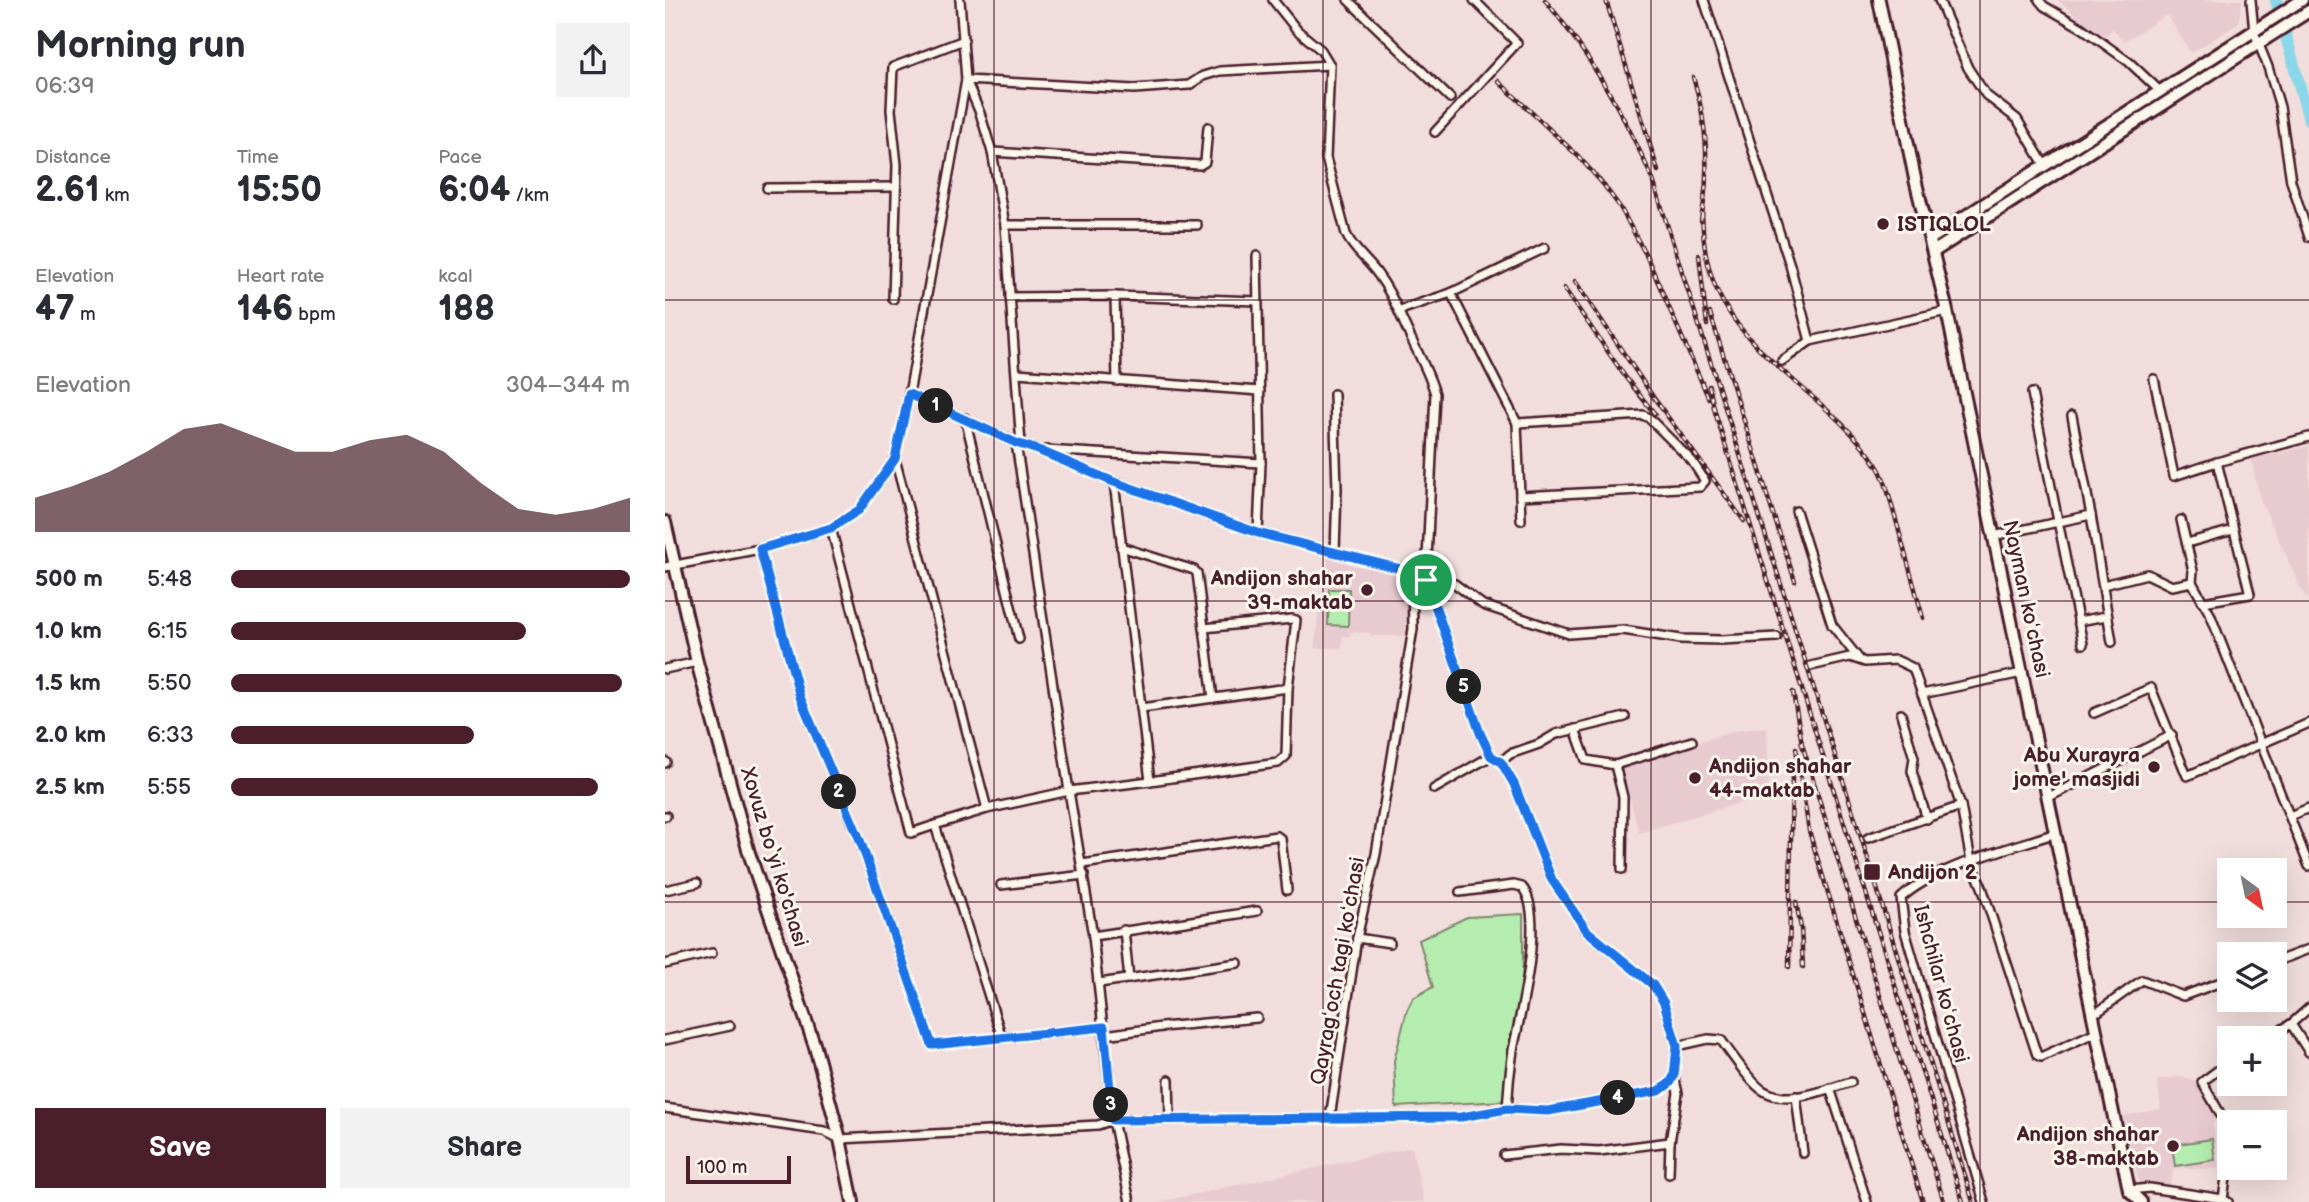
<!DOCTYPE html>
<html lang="en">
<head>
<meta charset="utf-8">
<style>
  :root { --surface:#fff; --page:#f2f2f3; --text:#2b2b33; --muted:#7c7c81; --accent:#4a1f2b }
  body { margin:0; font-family:"Balsamiq Sans",sans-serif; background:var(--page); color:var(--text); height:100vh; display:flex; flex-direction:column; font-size:26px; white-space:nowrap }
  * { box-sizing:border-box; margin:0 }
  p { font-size:23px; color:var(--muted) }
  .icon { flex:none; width:38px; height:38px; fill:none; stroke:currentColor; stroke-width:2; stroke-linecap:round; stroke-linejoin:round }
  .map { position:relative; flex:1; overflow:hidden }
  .sheet { display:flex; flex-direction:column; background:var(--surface); width:665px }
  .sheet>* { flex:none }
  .needle { width:46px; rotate:147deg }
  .buttons { position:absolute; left:1552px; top:858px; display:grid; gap:14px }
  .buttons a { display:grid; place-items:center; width:70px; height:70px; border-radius:0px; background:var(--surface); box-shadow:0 7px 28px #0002; font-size:35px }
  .scale { position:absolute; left:21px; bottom:18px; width:105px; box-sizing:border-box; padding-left:7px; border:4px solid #4a1f2b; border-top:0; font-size:19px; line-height:24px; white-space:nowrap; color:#4a1f2b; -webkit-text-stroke:5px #fbf7ec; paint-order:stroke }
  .pin { position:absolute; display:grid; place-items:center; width:60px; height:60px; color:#fff; margin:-30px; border:4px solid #fff; border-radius:50%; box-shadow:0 2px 7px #0007 }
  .km { position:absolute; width:35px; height:35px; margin:-18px; border-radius:50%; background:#222; color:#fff; font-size:19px; line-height:35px; text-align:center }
  .round { display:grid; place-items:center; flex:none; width:74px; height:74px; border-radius:0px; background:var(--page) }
  .summary { display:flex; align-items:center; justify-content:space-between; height:119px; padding:0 35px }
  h1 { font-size:38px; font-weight:700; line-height:52px }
  .metrics { display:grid; grid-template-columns:repeat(3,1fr); gap:10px; height:119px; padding:7px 35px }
  .metrics div { display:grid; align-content:center }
  .metrics b { font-size:35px; font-weight:700 }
  .metrics small { font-size:19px; font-weight:400 }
  .metrics p { font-size:19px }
  .chart { height:196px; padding:14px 35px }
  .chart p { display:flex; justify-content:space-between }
  .chart svg { width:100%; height:126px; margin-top:7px; fill:var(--accent); opacity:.7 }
  .button { display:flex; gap:14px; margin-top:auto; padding:14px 35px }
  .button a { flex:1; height:80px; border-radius:0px; background:var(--accent); color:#fff; font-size:28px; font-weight:700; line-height:80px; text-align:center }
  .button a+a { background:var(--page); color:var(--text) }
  ul { padding:0 35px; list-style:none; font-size:23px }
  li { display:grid; grid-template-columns:112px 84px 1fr; align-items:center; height:52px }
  li i { height:18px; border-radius:9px; background:var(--accent) }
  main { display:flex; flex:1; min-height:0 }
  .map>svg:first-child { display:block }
  .built { fill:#e8cbd1 }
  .green { fill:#b5edb0; stroke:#80866e; stroke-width:2 }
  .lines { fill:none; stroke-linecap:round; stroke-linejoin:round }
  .river { stroke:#8ad7e9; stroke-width:12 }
  .minor-casing { stroke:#4a1f2b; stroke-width:12 }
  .secondary-casing { stroke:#4a1f2b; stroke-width:16 }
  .minor { stroke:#fbf7ec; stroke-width:7 }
  .secondary { stroke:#fbf7ec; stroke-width:10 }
  .rail-casing { stroke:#4a1f2b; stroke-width:4.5 }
  .rail { stroke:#fbf7ec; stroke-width:2; stroke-dasharray:5; stroke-linecap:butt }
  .route-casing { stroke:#fff; stroke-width:14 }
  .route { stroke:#1a73e8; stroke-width:9 }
  .grid { fill:none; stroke:#4a1f2b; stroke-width:2; stroke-opacity:0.55 }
  .poi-dot { fill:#4a1f2b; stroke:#fbf7ec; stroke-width:2.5 }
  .labels { text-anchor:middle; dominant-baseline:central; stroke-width:6; stroke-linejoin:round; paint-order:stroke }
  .poi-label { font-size:21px; font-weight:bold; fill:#4a1f2b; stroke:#fbf7ec; text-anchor:start }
  .street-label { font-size:21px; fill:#4a1f2b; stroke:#fbf7ec }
</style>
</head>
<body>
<main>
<section class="sheet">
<div class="summary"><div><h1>Morning run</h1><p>06:39</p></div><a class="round"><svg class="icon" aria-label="share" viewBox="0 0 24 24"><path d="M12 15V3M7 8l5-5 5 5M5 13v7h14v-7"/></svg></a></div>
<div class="metrics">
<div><p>Distance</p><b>2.61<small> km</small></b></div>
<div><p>Time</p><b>15:50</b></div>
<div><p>Pace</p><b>6:04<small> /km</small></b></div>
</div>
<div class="metrics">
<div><p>Elevation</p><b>47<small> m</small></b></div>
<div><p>Heart rate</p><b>146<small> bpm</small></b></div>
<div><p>kcal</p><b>188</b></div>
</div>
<div class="chart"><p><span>Elevation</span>304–344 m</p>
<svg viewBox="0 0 160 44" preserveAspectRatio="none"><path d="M0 44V32L10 28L20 23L30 16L40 8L50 6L60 11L70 16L80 16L90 12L100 10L110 16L120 27L130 36L140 38L150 36L160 32V44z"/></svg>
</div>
<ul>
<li><b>500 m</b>5:48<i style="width:100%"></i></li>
<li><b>1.0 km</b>6:15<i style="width:74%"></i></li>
<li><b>1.5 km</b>5:50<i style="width:98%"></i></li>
<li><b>2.0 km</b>6:33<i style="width:61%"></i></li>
<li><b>2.5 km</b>5:55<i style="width:92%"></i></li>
</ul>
<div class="button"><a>Save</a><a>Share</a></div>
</section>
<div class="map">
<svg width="1644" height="1202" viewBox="0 0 1644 1202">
  <rect width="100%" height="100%" fill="#f0dddc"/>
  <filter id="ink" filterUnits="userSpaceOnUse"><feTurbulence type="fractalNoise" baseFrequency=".0143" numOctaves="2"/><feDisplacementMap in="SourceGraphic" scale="14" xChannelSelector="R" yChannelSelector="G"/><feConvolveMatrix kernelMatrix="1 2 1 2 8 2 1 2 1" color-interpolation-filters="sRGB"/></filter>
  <g filter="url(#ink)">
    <g class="built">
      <path d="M1393,0H1577L1573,24L1526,53L1502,15L1459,41L1448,29L1437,38Z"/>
      <path d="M1644,446V599L1640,597L1595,499L1586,459Z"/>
      <path d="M663,557L732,569L744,575V636H706L705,633L686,632L685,636H678L677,648H650L654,605H659Z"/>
      <path d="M1102,727L1104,794L974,833L963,791H959L954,766L1069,731Z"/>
      <path d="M1517,1076L1536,1084L1554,1114L1548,1124L1554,1169L1509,1168L1504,1188L1474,1183L1458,1116L1496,1109L1492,1080Z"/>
      <path d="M747,1147L759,1202H494Z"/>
    </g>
    <g class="green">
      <path d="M664,589H684L683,626L663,625Z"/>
      <path d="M858,914C858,944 859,975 854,1005C848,1038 841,1069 838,1101L731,1107L729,1061L742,1010L748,998L768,987L754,940L802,917Z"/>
      <path d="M1547,1139L1550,1160L1510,1166L1507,1145Z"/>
    </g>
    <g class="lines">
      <path class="river" d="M1611,0L1644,120"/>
      <g class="minor-casing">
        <g id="minor">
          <path d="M608,0L632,30L656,50L665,65L661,158L681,234C688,250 704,261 714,276C728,295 734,313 744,334C753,354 764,372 770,394L761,580L815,733L826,756L836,762L849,784L887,880L922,931L988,985L999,1003L1012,1046L1009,1076L1005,1083L994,1091L883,1111L842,1109L796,1117L665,1118L692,938L711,854L748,629L747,575"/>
          <path d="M683,0L785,98"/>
          <path d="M1039,0L1125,265L1145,341L1282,311"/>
          <path d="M1274,0L1303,68L1321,95L1352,119L1380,166"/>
          <path d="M1374,0L1379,6L1417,28L1464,62L1496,92"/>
          <path d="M1586,0L1589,32L1603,67L1615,107L1626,181L1644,237"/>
          <path d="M770,132L852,43L809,0"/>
          <path d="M327,152L535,165L540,162L543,127"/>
          <path d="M102,188L231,187"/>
          <path d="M340,225H532"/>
          <path d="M592,256L596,463L593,533"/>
          <path d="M786,293L852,423L856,520"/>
          <path d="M450,296L452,381"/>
          <path d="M345,297L450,296L592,301"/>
          <path d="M228,299L232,165L226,110L228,67L299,40"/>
          <path d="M735,310L786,293L880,248"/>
          <path d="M1117,361L1145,341"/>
          <path d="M352,373L595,391"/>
          <path d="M1489,379L1509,476L1552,462L1585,594L1538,602L1545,614L1644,866"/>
          <path d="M1367,393L1418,644"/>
          <path d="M244,394L351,443L373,450L449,482L593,533L736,569L761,580L790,584L818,605L904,634L958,630L1016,639L1056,640L1112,637"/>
          <path d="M669,394L672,489L670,552"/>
          <path d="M1407,416L1426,515L1447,642"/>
          <path d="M300,418L354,639"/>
          <path d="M852,423L978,415L984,418L1027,461L1040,481L1035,487L855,496"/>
          <path d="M351,443L404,791L428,936L448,1120L465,1202"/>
          <path d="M356,445L340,225L327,152L315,113L301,80L469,89L524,85L538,76L555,71L665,65"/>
          <path d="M380,450L596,463"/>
          <path d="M230,459L322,809"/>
          <path d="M1552,462L1644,437"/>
          <path d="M1131,511L1167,625L1194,659"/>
          <path d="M1516,520L1528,571L1527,582"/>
          <path d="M166,528L246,833L270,825L337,1038"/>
          <path d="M1328,536L1426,515"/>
          <path d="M1522,543L1568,530"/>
          <path d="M456,547L529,570L532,573L548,698"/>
          <path d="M95,549L135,697L195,840L267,1045L439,1027"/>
          <path d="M0,567L95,549L166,528L194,510L230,459L244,394L301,80L295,0"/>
          <path d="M1438,585L1482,574L1507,586L1527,582L1538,602"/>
          <path d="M1413,621L1442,616"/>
          <path d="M1146,666L1185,657L1200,662L1231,660L1248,668L1296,806L1203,838"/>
          <path d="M0,669L32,662"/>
          <path d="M1257,694L1357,673"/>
          <path d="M476,708L623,688"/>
          <path d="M1429,713L1486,688L1522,776L1644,723"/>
          <path d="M1236,714L1249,758L1247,771L1262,819"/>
          <path d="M910,729L921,760L950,765L1027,741"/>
          <path d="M836,762L845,754L874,744L891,734L960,717"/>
          <path d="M0,763L1,762"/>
          <path d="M950,765L958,797L957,869"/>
          <path d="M485,781L613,763L621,756L623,688L631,620L627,619L539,628"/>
          <path d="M769,789L826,756"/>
          <path d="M1384,797L1507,735"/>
          <path d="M1296,806L1306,861L1317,887L1372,1055L1376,1057L1431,1032"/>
          <path d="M1627,815L1644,808"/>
          <path d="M0,816H1"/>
          <path d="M270,825L322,809L404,791L485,781L449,482"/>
          <path d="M417,864L612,836L616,839L622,890"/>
          <path d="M336,885L419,875"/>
          <path d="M0,890L32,883"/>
          <path d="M795,892L849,885L857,887C881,915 855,1015 848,1050C845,1070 843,1090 842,1109"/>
          <path d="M459,930L464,979"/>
          <path d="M428,936L592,911"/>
          <path d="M692,938L725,943"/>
          <path d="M1610,962L1644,949"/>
          <path d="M0,964L47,953"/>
          <path d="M434,983L573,963"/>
          <path d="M1427,1012L1434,1011L1477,980L1518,996L1564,979"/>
          <path d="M1626,1024L1644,1052"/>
          <path d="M440,1035L497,1027L592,1018"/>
          <path d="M1603,1038L1626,1024L1644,1008"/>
          <path d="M0,1040L65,1026"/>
          <path d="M1012,1046L1043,1039L1056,1040C1066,1053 1086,1084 1099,1091C1124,1106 1161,1089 1186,1082"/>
          <path d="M1564,1062L1537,1082L1564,1129"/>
          <path d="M504,1080L505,1119"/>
          <path d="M1165,1088L1202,1202"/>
          <path d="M1131,1096L1138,1153"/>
          <path d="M0,1108L159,1131L175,1139L433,1125L448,1120L665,1118"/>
          <path d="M839,1155L896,1149L934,1151L1005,1142"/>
          <path d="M1004,1174L1005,1142L1013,1093L1009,1076"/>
          <path d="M1464,1190L1485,1188L1558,1199L1563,1202"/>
          <path d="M1558,1199L1564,1157"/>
          <path d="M1319,1202L1240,931L1236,898C1273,865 1344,849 1391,833"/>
        </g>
      </g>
      <g class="secondary-casing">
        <g id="secondary">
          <path d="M1214,0L1250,179L1282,311L1464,1190L1476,1202"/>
          <path d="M1265,239L1637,0"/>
          <path d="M1268,252L1644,11"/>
          <path d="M0,522L32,662L84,853L150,1047L175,1139L188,1202"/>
        </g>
      </g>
      <use href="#minor" class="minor"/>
      <use href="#secondary" class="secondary"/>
      <g class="rail-casing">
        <g id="rail">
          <path d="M880,0C925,54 960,116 988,180L1207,872L1308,1202"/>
          <path d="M941,0L993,171"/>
          <path d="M1028,77C1043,124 1045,172 1036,221"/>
          <path d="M833,81L913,156L938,184L955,207L981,255L1044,399"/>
          <path d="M1037,213C1038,233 1039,252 1045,271C1068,354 1166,395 1211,464C1222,480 1225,502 1231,520C1240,553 1249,585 1258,618"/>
          <path d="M1034,255L1042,325"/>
          <path d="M910,281L989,398L1079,521"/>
          <path d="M899,288L961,378L990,414"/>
          <path d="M1045,313L1101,490"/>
          <path d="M1044,386L1050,412L1298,1202"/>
          <path d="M1098,483L1130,581"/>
          <path d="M1128,692L1137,744L1279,1202"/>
          <path d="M1131,748L1144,831L1258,1202"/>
          <path d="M1131,902L1136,928L1138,967"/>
          <path d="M1124,967L1127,774"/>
        </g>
      </g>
      <use href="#rail" class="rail"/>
    </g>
  </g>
  <g class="lines" filter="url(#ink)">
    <g class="route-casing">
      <path id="route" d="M244,394L351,443L373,450L449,482L593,533L736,569L761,580L815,733L826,756L836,762L849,784L887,880L922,931L988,985L999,1003L1012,1046L1009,1076L1005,1083L994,1091L883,1111L842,1109L796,1117L448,1120L439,1027L267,1045L195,840L135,697L95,549L166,528L194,510L230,459Z"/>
    </g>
    <use href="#route" class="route"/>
  </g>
  <path class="grid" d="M329,0V1202M658,0V1202M986,0V1202M1315,0V1202M0,300H1644M0,601H1644M0,902H1564M1610,902H1644"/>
  <g class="poi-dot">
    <circle cx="1218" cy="224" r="7"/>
    <circle cx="702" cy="590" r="7"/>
    <circle cx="1489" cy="767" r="7"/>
    <circle cx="1030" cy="778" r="7"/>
    <rect x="1198" y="863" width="18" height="18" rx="3.5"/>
    <circle cx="1508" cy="1146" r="7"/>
  </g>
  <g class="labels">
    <g class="poi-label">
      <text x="1232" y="224">ISTIQLOL</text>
      <text x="688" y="578" text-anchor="end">Andijon shahar<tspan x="688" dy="24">39-maktab</tspan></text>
      <text x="1475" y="755" text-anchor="end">Abu Xurayra<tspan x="1475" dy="24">jome' masjidi</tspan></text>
      <text x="1044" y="766">Andijon shahar<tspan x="1044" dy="24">44-maktab</tspan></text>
      <text x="1223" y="872">Andijon 2</text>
      <text x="1494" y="1134" text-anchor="end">Andijon shahar<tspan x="1494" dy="24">38-maktab</tspan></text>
    </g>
    <g class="street-label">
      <text transform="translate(1361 599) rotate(78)">Nayman koʻchasi</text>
      <text transform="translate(109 857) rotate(73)">Xovuz bo‘yi ko'chasi</text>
      <text transform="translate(673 971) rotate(-80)">Qayragʻoch tagi koʻchasi</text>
      <text transform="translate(1276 984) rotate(75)">Ishchilar koʻchasi</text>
    </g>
  </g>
</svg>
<div class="buttons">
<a><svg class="needle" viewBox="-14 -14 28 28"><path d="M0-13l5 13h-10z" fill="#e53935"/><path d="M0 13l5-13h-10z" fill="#7c7c81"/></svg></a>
<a><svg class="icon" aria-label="layers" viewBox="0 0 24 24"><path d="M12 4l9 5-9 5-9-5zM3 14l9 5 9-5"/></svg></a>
<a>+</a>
<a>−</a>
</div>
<div class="scale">100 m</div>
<div class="pin" style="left:761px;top:580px;background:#1e9e55"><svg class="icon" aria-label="arrive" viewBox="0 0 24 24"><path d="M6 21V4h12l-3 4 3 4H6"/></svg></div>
<b class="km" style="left:271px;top:406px">1</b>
<b class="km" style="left:174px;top:792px">2</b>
<b class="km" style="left:446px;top:1105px">3</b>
<b class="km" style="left:953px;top:1098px">4</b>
<b class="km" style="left:799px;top:687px">5</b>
</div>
</main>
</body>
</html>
